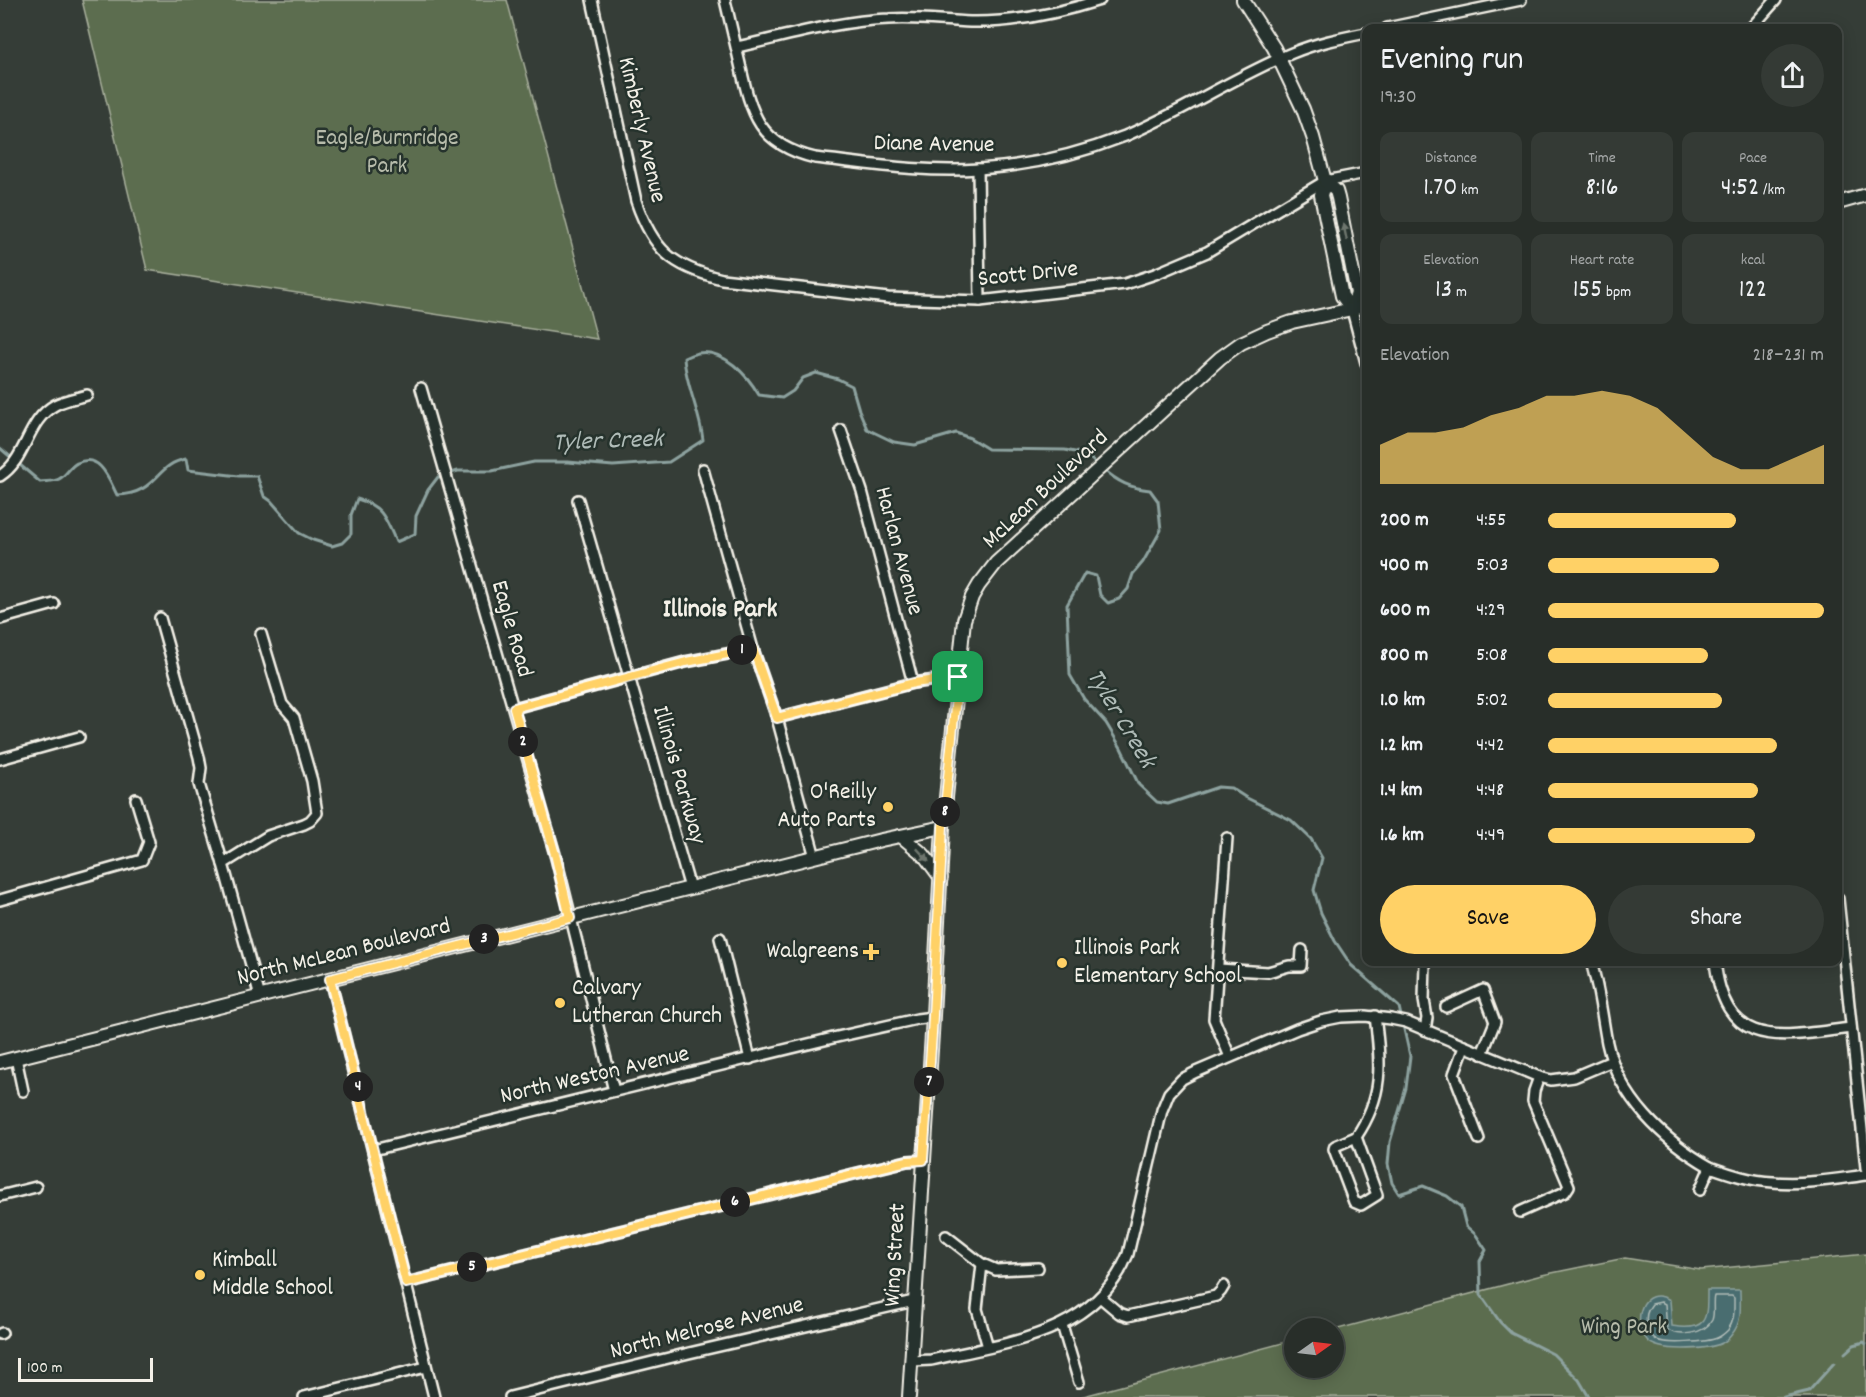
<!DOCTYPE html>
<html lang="en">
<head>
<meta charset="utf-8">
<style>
  :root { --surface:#282e29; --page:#343a35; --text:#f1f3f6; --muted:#a5a8a8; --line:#444a46; --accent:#ffd166 }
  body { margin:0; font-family:Dekko,sans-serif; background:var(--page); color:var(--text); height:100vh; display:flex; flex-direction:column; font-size:22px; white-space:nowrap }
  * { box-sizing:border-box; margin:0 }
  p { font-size:20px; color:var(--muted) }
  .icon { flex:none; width:33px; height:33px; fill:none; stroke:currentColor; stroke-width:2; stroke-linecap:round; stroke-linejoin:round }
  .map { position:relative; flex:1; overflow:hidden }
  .drawer { position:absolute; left:1362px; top:24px; width:480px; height:942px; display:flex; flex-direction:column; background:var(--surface); border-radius:12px; box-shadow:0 3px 15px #0003,0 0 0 2px var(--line) }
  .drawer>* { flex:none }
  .needle { width:39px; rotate:76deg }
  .buttons { position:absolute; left:1284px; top:1318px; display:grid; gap:12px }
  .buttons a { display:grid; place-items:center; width:60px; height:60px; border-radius:50%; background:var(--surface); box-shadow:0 3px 15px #0003,0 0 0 2px var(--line); font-size:30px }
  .scale { position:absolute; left:18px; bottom:15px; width:135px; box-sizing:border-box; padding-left:6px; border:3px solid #f4f1e8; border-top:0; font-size:16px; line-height:21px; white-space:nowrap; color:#f4f1e8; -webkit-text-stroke:4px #26332d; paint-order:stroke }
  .pin { position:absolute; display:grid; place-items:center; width:51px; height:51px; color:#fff; margin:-26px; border-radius:12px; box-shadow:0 3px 9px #0006 }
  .km { position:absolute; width:30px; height:30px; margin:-15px; border-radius:50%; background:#222; color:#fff; font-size:16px; line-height:30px; text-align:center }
  .round { display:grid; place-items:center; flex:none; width:63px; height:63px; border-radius:32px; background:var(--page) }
  .headline { display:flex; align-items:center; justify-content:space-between; height:102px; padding:0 18px }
  h1 { font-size:33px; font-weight:600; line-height:45px }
  .metrics { display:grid; grid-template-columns:repeat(3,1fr); gap:9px; height:102px; padding:6px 18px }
  .metrics div { display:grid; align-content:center; border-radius:12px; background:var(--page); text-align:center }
  .metrics b { font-size:26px; font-weight:600 }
  .metrics small { font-size:16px; font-weight:400 }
  .metrics p { font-size:16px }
  .chart { height:168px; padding:12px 18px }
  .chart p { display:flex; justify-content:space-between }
  .chart svg { width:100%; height:108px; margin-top:6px; fill:var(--accent); opacity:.7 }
  .button { display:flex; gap:12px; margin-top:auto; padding:12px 18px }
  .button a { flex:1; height:69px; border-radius:36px; background:var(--accent); color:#111; font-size:24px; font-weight:600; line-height:69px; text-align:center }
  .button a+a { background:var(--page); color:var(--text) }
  ul { padding:0 18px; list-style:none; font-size:20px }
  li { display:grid; grid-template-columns:96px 72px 1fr; align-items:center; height:45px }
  li i { height:15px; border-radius:8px; background:var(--accent) }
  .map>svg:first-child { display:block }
  .green { fill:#5c6d50; stroke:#a8af9c; stroke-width:1.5 }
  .water { fill:#496d6f; stroke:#8da29f; stroke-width:1.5 }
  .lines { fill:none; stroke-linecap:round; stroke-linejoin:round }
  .shore { stroke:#b0bcb8; stroke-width:1.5 }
  .stream { stroke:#8da29f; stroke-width:3 }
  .street-casing { stroke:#f4f1e8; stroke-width:14 }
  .secondary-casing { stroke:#f4f1e8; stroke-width:16 }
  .street { stroke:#26332d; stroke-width:9 }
  .secondary { stroke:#26332d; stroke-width:12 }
  .oneway { fill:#6e766e }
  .route-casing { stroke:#fff; stroke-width:12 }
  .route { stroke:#ffd166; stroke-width:8 }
  .poi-dot { fill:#ffd166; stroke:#26332d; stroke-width:2 }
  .labels { text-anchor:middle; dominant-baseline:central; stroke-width:5; stroke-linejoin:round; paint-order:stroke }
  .street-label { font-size:24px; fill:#f4f1e8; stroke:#26332d }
  .park-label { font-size:24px; fill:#b7bcab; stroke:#26332d }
  .poi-label { font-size:24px; fill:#f4f1e8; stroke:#26332d; text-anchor:start }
  .water-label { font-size:26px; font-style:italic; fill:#b0bcb8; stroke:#26332d }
  .neighbourhood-label { font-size:26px; font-weight:bold; fill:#f4f1e8; stroke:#26332d }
</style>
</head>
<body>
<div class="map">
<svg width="1866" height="1397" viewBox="0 0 1866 1397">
  <rect width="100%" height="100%" fill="#353d37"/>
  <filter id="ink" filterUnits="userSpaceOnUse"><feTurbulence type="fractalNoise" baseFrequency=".0167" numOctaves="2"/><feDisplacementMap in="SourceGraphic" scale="12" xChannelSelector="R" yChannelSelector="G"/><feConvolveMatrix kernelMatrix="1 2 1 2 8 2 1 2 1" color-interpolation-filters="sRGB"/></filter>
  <g filter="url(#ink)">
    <g class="green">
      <path d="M82,0H507L597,339L147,270Z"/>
      <path d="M1866,1254V1397H1080L1294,1340V1368H1334V1330L1542,1275L1625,1258L1701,1270Z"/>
    </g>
    <path class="water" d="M1707,1290H1740C1740,1305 1743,1321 1732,1334C1730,1337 1726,1341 1722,1343C1707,1350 1658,1353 1647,1340C1631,1321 1642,1284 1670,1300L1672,1326C1708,1332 1707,1318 1707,1290Z"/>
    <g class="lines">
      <path class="shore" d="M1714,1296H1732L1734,1298C1734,1310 1735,1320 1728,1330C1725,1333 1722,1336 1717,1338C1708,1342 1666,1345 1657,1340C1651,1337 1649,1331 1647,1325C1645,1317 1647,1310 1652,1304L1661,1302L1665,1304L1667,1329C1678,1338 1705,1334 1712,1320C1715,1313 1712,1303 1714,1296Z"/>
      <g class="stream">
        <path d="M0,448L40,482C45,481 54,482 59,479C66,476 70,466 77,463C100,452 109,479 117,495C158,494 155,464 186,459L188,470L239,476H257L264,496L271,501L299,533L313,540L332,546L342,543L351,534V515L357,499C383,506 386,519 396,542L415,534L416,516L428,490L438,477L458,471H492L534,462H568L613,466L669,462L703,440C700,412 686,386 684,358C688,356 693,354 698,353C723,348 748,376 759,395L782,398L793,391L803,378L816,373L838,379L852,386L859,410L867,429L894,442L915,445L956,433L970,438L988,449L1065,450L1085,454L1098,465"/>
        <path d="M1103,469C1118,482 1130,488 1150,490L1158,501L1161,530L1143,562L1133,574L1128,589L1119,599L1108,603L1100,595L1096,576L1085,573L1067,605L1070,675L1084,699L1106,723L1121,748L1139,785L1157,802L1168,804L1218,787L1231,788L1245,797L1291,820L1311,839L1322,858L1314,890L1321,913L1335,941L1351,965L1399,1007L1410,1056L1406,1088L1390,1142L1388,1164L1392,1183L1399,1194L1423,1186L1447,1196L1461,1207L1466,1226L1476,1235L1486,1250L1480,1261L1481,1295L1500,1322L1511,1333L1553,1354L1579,1380L1589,1397"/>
        <path d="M1845,1353L1854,1345L1864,1342L1866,1344"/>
        <path d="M1784,1397L1809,1391L1834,1363"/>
      </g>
      <g class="street-casing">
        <g id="street">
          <path d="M592,0L636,201C653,250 672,267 722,279L888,298L980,301L1125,284L1155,274L1207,252L1325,181L1366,173"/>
          <path d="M725,0C730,21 735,42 740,64C751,114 759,145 815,158C869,164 924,173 979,169C1028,166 1079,154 1125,136C1182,112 1234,77 1292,53C1316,43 1341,38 1366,33"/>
          <path d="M1387,28L1521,0"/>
          <path d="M1751,28L1776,0"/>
          <path d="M737,47C787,36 837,21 889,19C916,17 943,21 970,22C1014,23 1059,13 1100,0"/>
          <path d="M978,169L980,301"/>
          <path d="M1352,310L1366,363"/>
          <path d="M421,388L556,858L614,1091"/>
          <path d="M841,430L862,491L913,683"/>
          <path d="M703,469L753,649L777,718L815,857"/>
          <path d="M0,476C27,459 26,421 55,405C64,400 77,398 87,395"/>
          <path d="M578,500L690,888"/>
          <path d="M160,618L199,757L201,768L199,784L223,864"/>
          <path d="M0,619L54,604"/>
          <path d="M514,708L685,662L753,649"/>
          <path d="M777,718L913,683L958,677"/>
          <path d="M0,759L79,737"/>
          <path d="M1227,838L1214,1019L1230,1057"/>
          <path d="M1838,899L1866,1168"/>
          <path d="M0,900L142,860L149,842L136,799"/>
          <path d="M720,938L750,1059"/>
          <path d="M1591,962C1599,988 1602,1016 1607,1043C1619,1098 1663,1140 1710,1167L1700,1190"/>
          <path d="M1715,962C1726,1053 1781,1036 1851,1028"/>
          <path d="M1218,969L1268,972L1289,966H1301L1302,950"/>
          <path d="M330,979L434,1397"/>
          <path d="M260,997L223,864L268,836L304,824L310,821L317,813L312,781L294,718L282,704L261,634"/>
          <path d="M1446,1007L1483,990L1495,1022L1482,1054"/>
          <path d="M1425,1030L1427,1018L1424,1000L1425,962"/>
          <path d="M1464,1047L1454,1074L1479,1139"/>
          <path d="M16,1058L23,1091"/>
          <path d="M1356,1137L1377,1195L1361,1205L1354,1202L1334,1149L1335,1146Z"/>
          <path d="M1356,1137C1384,1096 1381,1064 1375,1016"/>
          <path d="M373,1150L837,1037L917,1019L933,1017"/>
          <path d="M1710,1167C1730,1174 1751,1181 1773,1182C1804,1185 1836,1179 1866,1175"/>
          <path d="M0,1196L36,1187"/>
          <path d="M1520,1212L1565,1192L1569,1186L1533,1101L1534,1091L1539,1077"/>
          <path d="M946,1236L982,1264L977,1309L988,1347"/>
          <path d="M982,1264L996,1270L1038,1268"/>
          <path d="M406,1283L907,1161L923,1160"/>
          <path d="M1100,1297L1119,1313L1128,1316L1216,1296L1221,1291L1224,1286"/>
          <path d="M1062,1325L1079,1382"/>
          <path d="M0,1334L2,1333"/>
          <path d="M912,1361L931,1360C1006,1343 1096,1335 1128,1254L1162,1110L1169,1093L1182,1079L1196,1072L1297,1029L1321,1021L1341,1017L1365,1016L1391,1019L1406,1022L1539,1077L1551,1080L1574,1077L1612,1061"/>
          <path d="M304,1397L426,1367"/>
          <path d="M510,1397L689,1353L914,1301"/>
        </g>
      </g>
      <g class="secondary-casing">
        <g id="secondary">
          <path d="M1243,0L1274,48L1303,109L1313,137L1325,181L1321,195L1342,296L1352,310"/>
          <path d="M1325,181L1336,191L1338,198L1357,293L1352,310"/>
          <path d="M1838,203L1866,195"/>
          <path d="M901,836L924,855L941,878"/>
          <path d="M0,1062L881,840L943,827"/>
          <path d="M909,1397L932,1034L943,827L964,620L972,597L979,585L996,563L1220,358L1241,343L1267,331L1292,322L1366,306"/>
        </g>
      </g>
      <use href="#street" class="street"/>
      <use href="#secondary" class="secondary"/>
    </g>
    <defs><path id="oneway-solid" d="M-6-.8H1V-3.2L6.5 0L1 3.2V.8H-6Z" transform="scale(1.5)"/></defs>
    <g class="oneway">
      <use href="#oneway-solid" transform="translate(1345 232) rotate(-102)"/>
      <use href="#oneway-solid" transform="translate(923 855) rotate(47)"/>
    </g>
  </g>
  <g class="lines" filter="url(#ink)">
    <g class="route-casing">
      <path id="route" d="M753,649L777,718L914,683L958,677L943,827L932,1034L923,1160L907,1161L406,1283L330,979L570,918L556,858L514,708L686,662Z"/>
    </g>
    <use href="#route" class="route"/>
  </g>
  <g class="poi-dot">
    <circle cx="888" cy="807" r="6"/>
    <path d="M868 943h6v6h6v6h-6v6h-6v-6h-6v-6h6z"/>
    <circle cx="1062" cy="963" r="6"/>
    <circle cx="560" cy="1003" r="6"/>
    <circle cx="200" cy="1275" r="6"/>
  </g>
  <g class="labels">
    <g class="street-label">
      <text transform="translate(641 130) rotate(77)">Kimberly Avenue</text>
      <text transform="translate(934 145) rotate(1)">Diane Avenue</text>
      <text transform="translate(1028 275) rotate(-6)">Scott Drive</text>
      <text transform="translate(1046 490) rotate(-43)">McLean Boulevard</text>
      <text transform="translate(898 551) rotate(75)">Harlan Avenue</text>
      <text transform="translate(511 629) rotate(74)">Eagle Road</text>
      <text transform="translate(678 775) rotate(74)">Illinois Parkway</text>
      <text transform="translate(344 953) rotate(-14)">North McLean Boulevard</text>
      <text transform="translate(595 1076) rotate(-13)">North Weston Avenue</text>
      <text transform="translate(896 1255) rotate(-87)">Wing Street</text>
      <text transform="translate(707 1329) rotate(-14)">North Melrose Avenue</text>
    </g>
    <g class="park-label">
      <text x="387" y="139">Eagle/Burnridge<tspan x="387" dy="28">Park</tspan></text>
      <text x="1624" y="1328">Wing Park</text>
    </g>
    <g class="poi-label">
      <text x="876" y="793" text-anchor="end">O'Reilly<tspan x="876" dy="28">Auto Parts</tspan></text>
      <text x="1074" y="949">Illinois Park<tspan x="1074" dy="28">Elementary School</tspan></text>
      <text x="859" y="952" text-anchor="end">Walgreens</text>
      <text x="572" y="989">Calvary<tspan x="572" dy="28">Lutheran Church</tspan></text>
      <text x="212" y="1261">Kimball<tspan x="212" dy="28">Middle School</tspan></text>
    </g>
    <g class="water-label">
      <text transform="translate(608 442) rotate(-2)">Tyler Creek</text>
      <text transform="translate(1120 719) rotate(59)">Tyler Creek</text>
    </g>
    <g class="neighbourhood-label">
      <text x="720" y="610">Illinois Park</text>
    </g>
  </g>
</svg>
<div class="buttons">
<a><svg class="needle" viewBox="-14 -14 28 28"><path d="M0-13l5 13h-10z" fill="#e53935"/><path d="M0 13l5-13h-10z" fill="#a5a8a8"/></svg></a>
</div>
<div class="scale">100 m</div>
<div class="pin" style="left:958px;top:677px;background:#1e9e55"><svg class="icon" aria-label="arrive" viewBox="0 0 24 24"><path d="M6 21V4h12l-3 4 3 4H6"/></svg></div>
<b class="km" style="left:742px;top:650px">1</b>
<b class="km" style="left:523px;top:742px">2</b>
<b class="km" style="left:484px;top:939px">3</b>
<b class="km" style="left:358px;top:1087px">4</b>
<b class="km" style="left:472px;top:1267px">5</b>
<b class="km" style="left:735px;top:1202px">6</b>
<b class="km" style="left:929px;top:1082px">7</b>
<b class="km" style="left:945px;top:812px">8</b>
<section class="drawer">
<div class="headline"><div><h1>Evening run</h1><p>19:30</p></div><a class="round"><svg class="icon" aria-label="share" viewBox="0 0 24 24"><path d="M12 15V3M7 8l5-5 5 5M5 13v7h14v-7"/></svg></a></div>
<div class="metrics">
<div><p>Distance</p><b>1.70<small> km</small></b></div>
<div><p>Time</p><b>8:16</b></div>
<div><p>Pace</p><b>4:52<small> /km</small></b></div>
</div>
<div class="metrics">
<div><p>Elevation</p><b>13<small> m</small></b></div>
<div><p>Heart rate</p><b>155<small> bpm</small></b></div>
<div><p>kcal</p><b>122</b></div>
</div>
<div class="chart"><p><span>Elevation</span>218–231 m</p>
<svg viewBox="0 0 160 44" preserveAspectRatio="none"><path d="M0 44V28L10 23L20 23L30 21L40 16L50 13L60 8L70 8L80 6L90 8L100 13L110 23L120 33L130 38L140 38L150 33L160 28V44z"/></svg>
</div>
<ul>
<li><b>200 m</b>4:55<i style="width:68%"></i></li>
<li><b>400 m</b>5:03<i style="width:62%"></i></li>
<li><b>600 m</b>4:29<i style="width:100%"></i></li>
<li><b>800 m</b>5:08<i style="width:58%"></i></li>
<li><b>1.0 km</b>5:02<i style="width:63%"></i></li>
<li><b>1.2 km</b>4:42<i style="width:83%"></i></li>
<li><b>1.4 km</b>4:48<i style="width:76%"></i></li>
<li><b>1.6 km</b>4:49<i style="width:75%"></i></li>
</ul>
<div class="button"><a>Save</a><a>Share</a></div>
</section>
</div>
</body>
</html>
